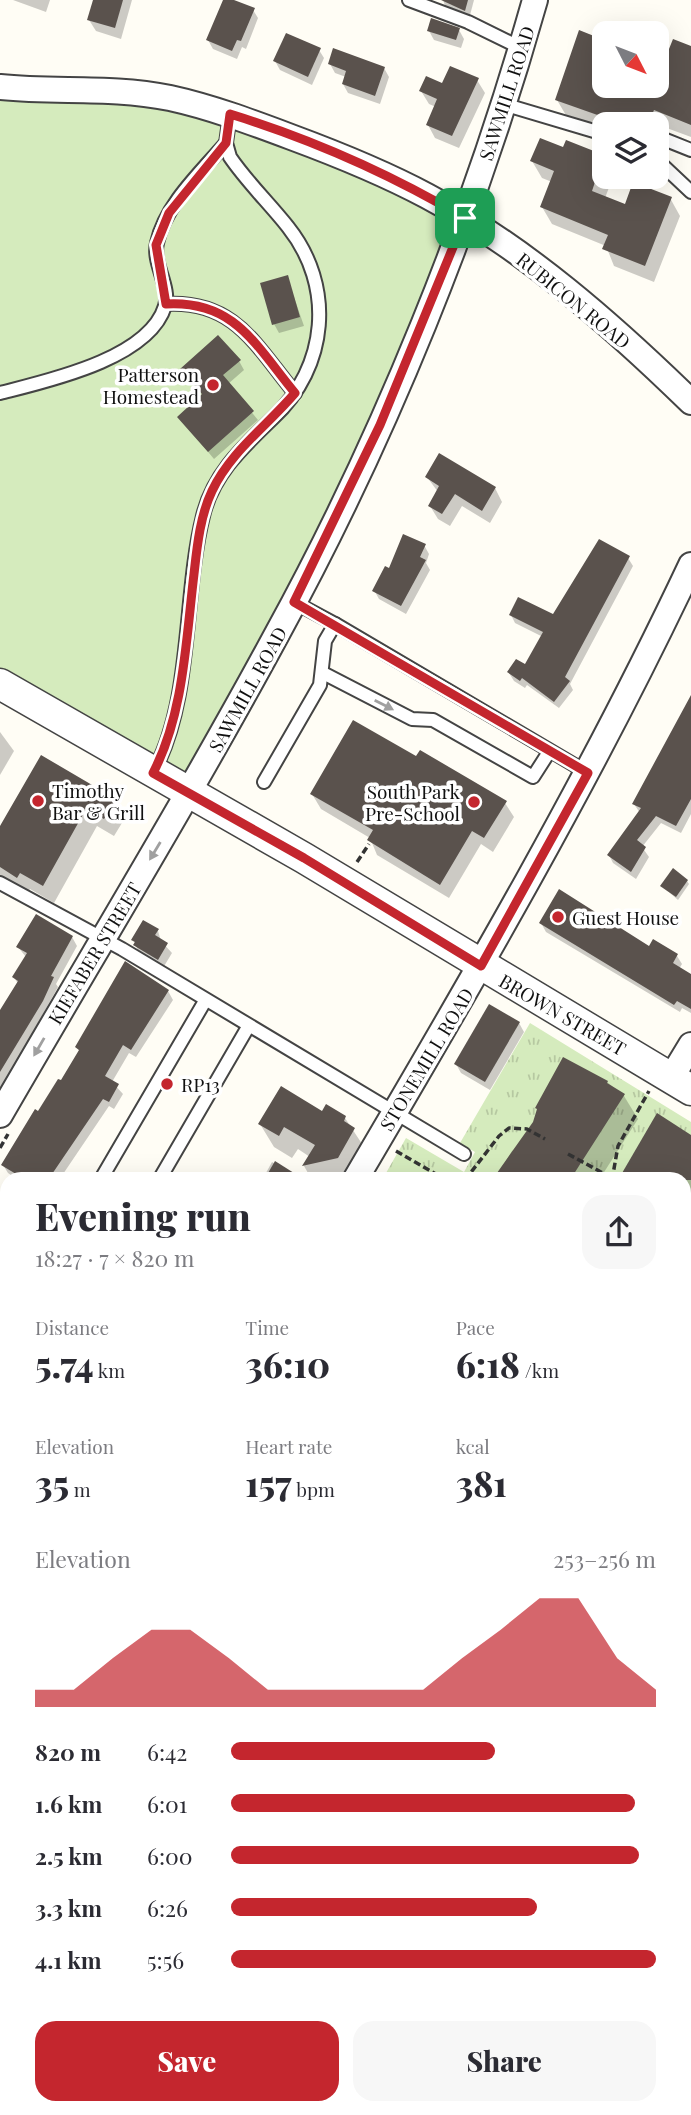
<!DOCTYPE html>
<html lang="en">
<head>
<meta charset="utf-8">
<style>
  :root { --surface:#fff; --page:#f7f7f7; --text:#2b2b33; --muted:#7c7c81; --accent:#c4262e }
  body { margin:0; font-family:"Playfair Display",serif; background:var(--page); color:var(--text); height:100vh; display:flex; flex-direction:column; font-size:26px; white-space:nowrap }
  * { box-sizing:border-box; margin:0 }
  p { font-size:23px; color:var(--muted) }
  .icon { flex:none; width:38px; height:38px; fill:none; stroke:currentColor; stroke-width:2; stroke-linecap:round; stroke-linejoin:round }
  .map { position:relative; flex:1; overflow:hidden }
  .sheet { position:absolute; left:0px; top:1172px; width:691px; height:943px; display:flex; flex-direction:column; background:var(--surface); border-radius:21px 21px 0 0; box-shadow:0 7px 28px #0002 }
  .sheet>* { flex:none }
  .needle { width:46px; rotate:132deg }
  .controls { position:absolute; left:592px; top:21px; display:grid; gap:14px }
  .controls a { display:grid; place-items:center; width:77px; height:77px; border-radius:14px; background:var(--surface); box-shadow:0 7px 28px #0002; font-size:35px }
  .pin { position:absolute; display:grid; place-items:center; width:60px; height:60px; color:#fff; margin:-30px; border-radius:14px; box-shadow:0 4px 10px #0006 }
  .round { display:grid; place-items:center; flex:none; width:74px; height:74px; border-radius:21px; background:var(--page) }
  .summary { display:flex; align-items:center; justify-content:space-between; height:119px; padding:0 35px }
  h1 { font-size:38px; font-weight:800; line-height:52px }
  .metrics { display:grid; grid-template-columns:repeat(3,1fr); gap:10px; height:119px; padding:7px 35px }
  .metrics div { display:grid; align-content:center }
  .metrics b { font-size:35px; font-weight:800 }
  .metrics small { font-size:19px; font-weight:400 }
  .metrics p { font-size:19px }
  .chart { height:196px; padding:14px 35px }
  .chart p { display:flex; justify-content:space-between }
  .chart svg { width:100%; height:126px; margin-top:7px; fill:var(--accent); opacity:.7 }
  .action { display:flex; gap:14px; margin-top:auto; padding:14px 35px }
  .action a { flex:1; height:80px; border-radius:21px; background:var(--accent); color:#fff; font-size:28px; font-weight:800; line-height:80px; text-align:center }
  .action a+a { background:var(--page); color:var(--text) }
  ul { padding:0 35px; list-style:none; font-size:23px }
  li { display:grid; grid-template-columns:112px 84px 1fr; align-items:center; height:52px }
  li i { height:18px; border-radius:9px; background:var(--accent) }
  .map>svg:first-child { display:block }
  .grass { fill:url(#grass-tufts) }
  .park { fill:#d5ebbd }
  .shadow { fill:#0003 }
  .building { fill:#5a524d }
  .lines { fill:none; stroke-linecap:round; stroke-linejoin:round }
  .service-casing { stroke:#444; stroke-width:16 }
  .minor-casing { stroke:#444; stroke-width:28 }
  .tertiary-casing { stroke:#444; stroke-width:33 }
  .path { stroke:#333; stroke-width:3.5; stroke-dasharray:7 3.5; stroke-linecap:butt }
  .service { stroke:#fff; stroke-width:12 }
  .minor { stroke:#fff; stroke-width:24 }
  .tertiary { stroke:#fff; stroke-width:30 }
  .oneway { fill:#a0a0a0 }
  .route-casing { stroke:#fff; stroke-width:14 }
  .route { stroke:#c4262e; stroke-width:9 }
  .poi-dot { fill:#c4262e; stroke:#fff; stroke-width:2.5 }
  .labels { text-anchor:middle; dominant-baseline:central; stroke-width:7; stroke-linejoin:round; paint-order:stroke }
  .street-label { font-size:19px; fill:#111; stroke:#fff }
  .poi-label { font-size:19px; fill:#111; stroke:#fff; text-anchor:start }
</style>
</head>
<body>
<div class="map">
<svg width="691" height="2115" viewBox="0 0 691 2115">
  <defs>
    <pattern id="grass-tufts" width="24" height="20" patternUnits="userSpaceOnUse" patternTransform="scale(1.75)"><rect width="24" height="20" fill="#d5ebbd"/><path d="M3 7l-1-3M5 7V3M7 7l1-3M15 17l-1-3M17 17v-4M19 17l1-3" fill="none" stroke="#b6c8a1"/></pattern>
  </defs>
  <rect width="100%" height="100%" fill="#fffdf5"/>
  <g class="grass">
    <path d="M530,1023L691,1122V1532L684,1543V1180H382L406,1138L464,1172L475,1152L460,1143Z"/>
    <path d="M330,2109H399L402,2112L399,2115H324Z"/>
  </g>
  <path class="park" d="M0,91L171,98L465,218L380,425L191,793L0,684Z"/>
  <g class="shadow">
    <path d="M13,0H50L46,12Z"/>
    <path d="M95,0H132L121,39L96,31L89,20Z"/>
    <path d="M225,0L253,10L258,18L246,49L242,47L237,59L213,49L208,40Z"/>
    <path d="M443,0H474L469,19L447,11Z"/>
    <path d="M459,30L464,39L461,48L434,40L429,31Z"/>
    <path d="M691,48V137L664,127L659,138L656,137V124H604V130L567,117L557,100L604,86H656L670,51Z"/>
    <path d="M319,50L324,58L312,85L280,70L275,61Z"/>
    <path d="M330,64L384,68L389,77L380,104L348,93L343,84L346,77L335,73Z"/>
    <path d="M477,80L485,93L459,148L435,138L428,125L436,107L429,104L421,91Z"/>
    <path d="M567,142L604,157V177H613L605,198L626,206L670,198L680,216L654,282L614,266L606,246L552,224L542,207L552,182L542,178L532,161L564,150Z"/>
    <path d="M287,277L304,326L279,333L274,324Z"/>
    <path d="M239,361L244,370L228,384L258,420L214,459L179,417L203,396L182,369Z"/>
    <path d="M427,477L495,488L502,502L490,523L462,506L450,526L438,519L430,506L438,492Z"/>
    <path d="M424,545L429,554L426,563L430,570L406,614L379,599L374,590L389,570Z"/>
    <path d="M628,558L633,566L570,684L573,690L559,708L527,685L525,688L514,681L509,673L525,667L543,637L515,623L511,615L553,617Z"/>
    <path d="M691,701V814L681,833L661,823L642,847L649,857L636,879L613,863L609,855L640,813L634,804Z"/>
    <path d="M0,732L14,751L0,775Z"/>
    <path d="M416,758L505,803L514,817L493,852L481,844L449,898L377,855L370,838L321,809L312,794Z"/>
    <path d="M115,800L125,818L114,836L97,826L54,903L30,889L27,894L0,877V829Z"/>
    <path d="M687,881L689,884L678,900L662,886Z"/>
    <path d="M541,923L677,956L682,964L679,969L691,976V1013L682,1008L680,1012L546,932Z"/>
    <path d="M158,931L161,941L172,953L163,968L140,954L133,940Z"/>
    <path d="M72,937L77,946L56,984L58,987L0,1091V1014L18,984L14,977L26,957L18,947Z"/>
    <path d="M168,991L173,1000L136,1057L129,1053L112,1082L123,1094L114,1109L109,1106L59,1180H18L8,1173L3,1165L61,1083L80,1052L77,1047Z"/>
    <path d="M519,1023L524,1032L490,1090L461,1073L456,1064Z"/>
    <path d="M607,1082L624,1096L638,1119L599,1180H494L512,1151Z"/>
    <path d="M323,1113L345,1118L368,1153L352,1180H312L304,1166L310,1157L298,1149L292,1158L274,1147L260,1124Z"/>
    <path d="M691,1136V1227L684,1224V1180Z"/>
    <path d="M272,1162L302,1180H262Z"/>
    <path d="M0,1239L7,1243V1281L0,1277Z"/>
    <path d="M691,1381V1546L685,1556L684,1392Z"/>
    <path d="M7,1622V1698L0,1694V1633Z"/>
    <path d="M684,1735L691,1742V2003L684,2009Z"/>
    <path d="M7,1838V1950L0,1962V1850Z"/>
    <path d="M49,2109H291L297,2115H43Z"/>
    <path d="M449,2109H553L568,2115H448Z"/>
  </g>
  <g class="building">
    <path d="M93,0H123L115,28L87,20Z"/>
    <path d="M223,0H234L255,8L241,41L237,40L232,51L206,40Z"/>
    <path d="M441,0H468L465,11Z"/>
    <path d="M431,18L460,28L456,40L427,31Z"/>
    <path d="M579,30L604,40V86H656V44L669,49L673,39L691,46V125L654,110L649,122L628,114L623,124L555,100Z"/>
    <path d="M286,33L321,48L308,77L273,61Z"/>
    <path d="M333,48L385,67L375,96L342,84L346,71L328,64Z"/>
    <path d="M450,66L479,78L452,136L426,125L437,99L419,91L426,76L442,83Z"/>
    <path d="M540,138L563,147L566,140L604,155L592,191L625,204L633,182L672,197L645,266L602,249L608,235L540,207L554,171L530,161Z"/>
    <path d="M288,275L300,317L272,325L260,283Z"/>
    <path d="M218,335L241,360L223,375L254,411L208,452L177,417L202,394L180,369Z"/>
    <path d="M439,453L496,487L482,511L455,494L442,514L428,506L439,486L425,477Z"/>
    <path d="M403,534L426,544L420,557L426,560L401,606L372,591L385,566L389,568Z"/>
    <path d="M599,539L630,556L565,677L570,681L554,702L522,678L520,681L507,672L516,659L525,664L543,632L509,615L518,597L553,614Z"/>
    <path d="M691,695V799L676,826L656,816L637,840L646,847L631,872L607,855L641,808L632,804Z"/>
    <path d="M353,720L416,756L420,750L507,801L484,838L472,831L440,885L367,840L373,830L310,794Z"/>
    <path d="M41,755L116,799L104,819L86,809L43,886L20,873L17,878L0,867V826Z"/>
    <path d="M673,868L688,880L676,897L660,886Z"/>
    <path d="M559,889L649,946L653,939L678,954L673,963L691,974V1009L677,1001L674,1005L539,923Z"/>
    <path d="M36,914L73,936L51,976L54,977L43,1001L0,1072V1010L18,981L12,977L27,953L16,947Z"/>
    <path d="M143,920L159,929L155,935L168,943L158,960L133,945L135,942L131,940Z"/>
    <path d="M125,961L169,990L131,1050L123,1045L105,1076L119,1084L109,1102L103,1099L48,1180H26L1,1165L35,1109L38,1111L58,1079L61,1080L79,1050L75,1047Z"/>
    <path d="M489,1004L520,1022L485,1082L454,1064Z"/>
    <path d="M563,1057L608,1081L607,1083L625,1094L570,1180H492L533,1122L537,1109L535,1108Z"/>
    <path d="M281,1086L322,1111L326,1104L346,1116L344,1121L355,1128L338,1158L302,1166L315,1145L284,1127L279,1136L258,1124Z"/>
    <path d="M657,1113L691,1135V1180H618Z"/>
    <path d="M275,1161L305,1180H264Z"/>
  </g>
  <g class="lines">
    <g class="service-casing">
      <g id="service">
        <path d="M409,0L468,22L521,48"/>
        <path d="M503,104L604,134"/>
        <path d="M656,136L691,150"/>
        <path d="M656,159L691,192"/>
        <path d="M166,304C235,300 256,346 295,393"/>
        <path d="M0,393C47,381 149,359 165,306C171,287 152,263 157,243C165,205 201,172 226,143"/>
        <path d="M335,624L588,773"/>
        <path d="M323,673L412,719L433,720L533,777L549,752"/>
        <path d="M154,771C193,698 183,596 203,516C213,474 243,447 273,418C328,367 335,286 288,227C269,203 247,182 230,157L226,143L230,114"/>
        <path d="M264,782L320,685L325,641L335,624L294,602"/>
        <path d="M0,883L122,949L464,1154"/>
        <path d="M101,1179L205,1001"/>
        <path d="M159,1180L248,1027"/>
        <path d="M0,1451L7,1439"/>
        <path d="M626,2109L641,2113L678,2112"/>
      </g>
    </g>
    <g class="minor-casing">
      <g id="minor">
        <path d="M0,87C57,93 110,86 170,98C211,107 251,122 291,137C337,154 384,173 427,196C525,248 612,325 691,402"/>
        <path d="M671,1078L691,1045"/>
        <path d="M0,1115C93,954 189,797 277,634C385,437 474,216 535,0"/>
        <path d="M355,1180C474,978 591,777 691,565"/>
        <path d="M0,1215L7,1219"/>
        <path d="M684,1574L691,1564"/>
        <path d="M0,1737L7,1741"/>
        <path d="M0,1779L7,1767"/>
        <path d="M684,2100L691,2089"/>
      </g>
    </g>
    <g class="tertiary-casing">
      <path id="tertiary" d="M0,684L304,858L691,1090"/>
    </g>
    <g class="path">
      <path d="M357,862L369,844"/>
      <path d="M0,1148L8,1134"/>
      <path d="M396,1151L446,1180"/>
      <path d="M568,1154L612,1178"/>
      <path d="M465,1180L499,1136L509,1128L527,1129L545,1139"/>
      <path d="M612,1180L618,1146L649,1091"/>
      <path d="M684,1278L691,1274"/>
      <path d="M684,1337L691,1339"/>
      <path d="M684,1439L691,1443"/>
      <path d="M684,1659L691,1653"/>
      <path d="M684,1699L691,1706"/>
      <path d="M684,1821L691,1815"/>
      <path d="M0,1985L7,1973"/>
      <path d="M0,2007L7,2002"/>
      <path d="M0,2096L7,2102"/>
      <path d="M434,2109L440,2115"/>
      <path d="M20,2115L27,2109"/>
      <path d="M419,2115L425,2109"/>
    </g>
    <use href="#service" class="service"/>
    <use href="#minor" class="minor"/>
    <use href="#tertiary" class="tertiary"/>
  </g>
  <defs><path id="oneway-solid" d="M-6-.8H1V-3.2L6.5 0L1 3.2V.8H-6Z" transform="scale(1.75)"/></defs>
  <g class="oneway">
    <use href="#oneway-solid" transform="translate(384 705) rotate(27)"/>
    <use href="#oneway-solid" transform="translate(155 851) rotate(121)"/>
    <use href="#oneway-solid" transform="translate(39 1047) rotate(120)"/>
  </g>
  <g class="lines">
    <g class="route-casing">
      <path id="route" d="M230,114C311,139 392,175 465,218L380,425L294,602L588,773L481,966L304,858L153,773C184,714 186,639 194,574C197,547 200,516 212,491C231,451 267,426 295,393C256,346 235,300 166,304L156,245L169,213L226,143Z"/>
    </g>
    <use href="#route" class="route"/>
  </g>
  <g class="poi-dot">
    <circle cx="213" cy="385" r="7"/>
    <circle cx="38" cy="801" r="7"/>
    <circle cx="474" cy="802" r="7"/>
    <circle cx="558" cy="917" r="7"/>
    <circle cx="167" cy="1084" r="7"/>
  </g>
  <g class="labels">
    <g class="street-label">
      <text transform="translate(506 93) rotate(-72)">SAWMILL ROAD</text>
      <text transform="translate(574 300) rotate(39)">RUBICON ROAD</text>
      <text transform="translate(247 689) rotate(-61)">SAWMILL ROAD</text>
      <text transform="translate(94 953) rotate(-59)">KIEFABER STREET</text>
      <text transform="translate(563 1014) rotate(30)">BROWN STREET</text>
      <text transform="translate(426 1059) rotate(-59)">STONEMILL ROAD</text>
    </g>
    <g class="poi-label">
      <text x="199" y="374" text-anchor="end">Patterson<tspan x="199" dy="22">Homestead</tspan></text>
      <text x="52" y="790">Timothy<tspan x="52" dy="22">Bar &amp; Grill</tspan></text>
      <text x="460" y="791" text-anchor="end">South Park<tspan x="460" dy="22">Pre-School</tspan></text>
      <text x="572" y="917">Guest House</text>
      <text x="181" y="1084">RP13</text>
    </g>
  </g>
</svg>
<div class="controls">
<a><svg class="needle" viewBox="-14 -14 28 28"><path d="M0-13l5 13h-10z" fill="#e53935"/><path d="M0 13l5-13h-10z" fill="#7c7c81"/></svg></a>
<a><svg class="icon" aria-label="layers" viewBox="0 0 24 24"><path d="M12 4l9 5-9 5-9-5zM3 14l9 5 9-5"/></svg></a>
</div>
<div class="pin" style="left:465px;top:218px;background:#1e9e55"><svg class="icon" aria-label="arrive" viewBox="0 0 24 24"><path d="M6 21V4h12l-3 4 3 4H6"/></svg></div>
<section class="sheet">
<div class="summary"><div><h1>Evening run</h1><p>18:27 · 7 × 820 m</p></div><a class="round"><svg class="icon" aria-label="share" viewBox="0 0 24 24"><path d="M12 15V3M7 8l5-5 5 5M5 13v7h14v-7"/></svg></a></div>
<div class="metrics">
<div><p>Distance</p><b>5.74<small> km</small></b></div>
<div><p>Time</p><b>36:10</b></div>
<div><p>Pace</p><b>6:18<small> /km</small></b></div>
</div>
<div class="metrics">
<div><p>Elevation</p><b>35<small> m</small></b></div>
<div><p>Heart rate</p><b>157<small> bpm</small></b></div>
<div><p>kcal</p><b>381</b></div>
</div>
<div class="chart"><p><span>Elevation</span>253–256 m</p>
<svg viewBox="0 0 160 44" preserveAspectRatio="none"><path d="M0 44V38L10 38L20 27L30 17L40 17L50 27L60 38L70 38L80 38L90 38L100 38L110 27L120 17L130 6L140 6L150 27L160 38V44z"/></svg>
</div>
<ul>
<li><b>820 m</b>6:42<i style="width:62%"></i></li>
<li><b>1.6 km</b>6:01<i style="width:95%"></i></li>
<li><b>2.5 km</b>6:00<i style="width:96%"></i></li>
<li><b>3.3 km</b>6:26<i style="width:72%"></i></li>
<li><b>4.1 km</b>5:56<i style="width:100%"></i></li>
</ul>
<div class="action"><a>Save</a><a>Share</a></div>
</section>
</div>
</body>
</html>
